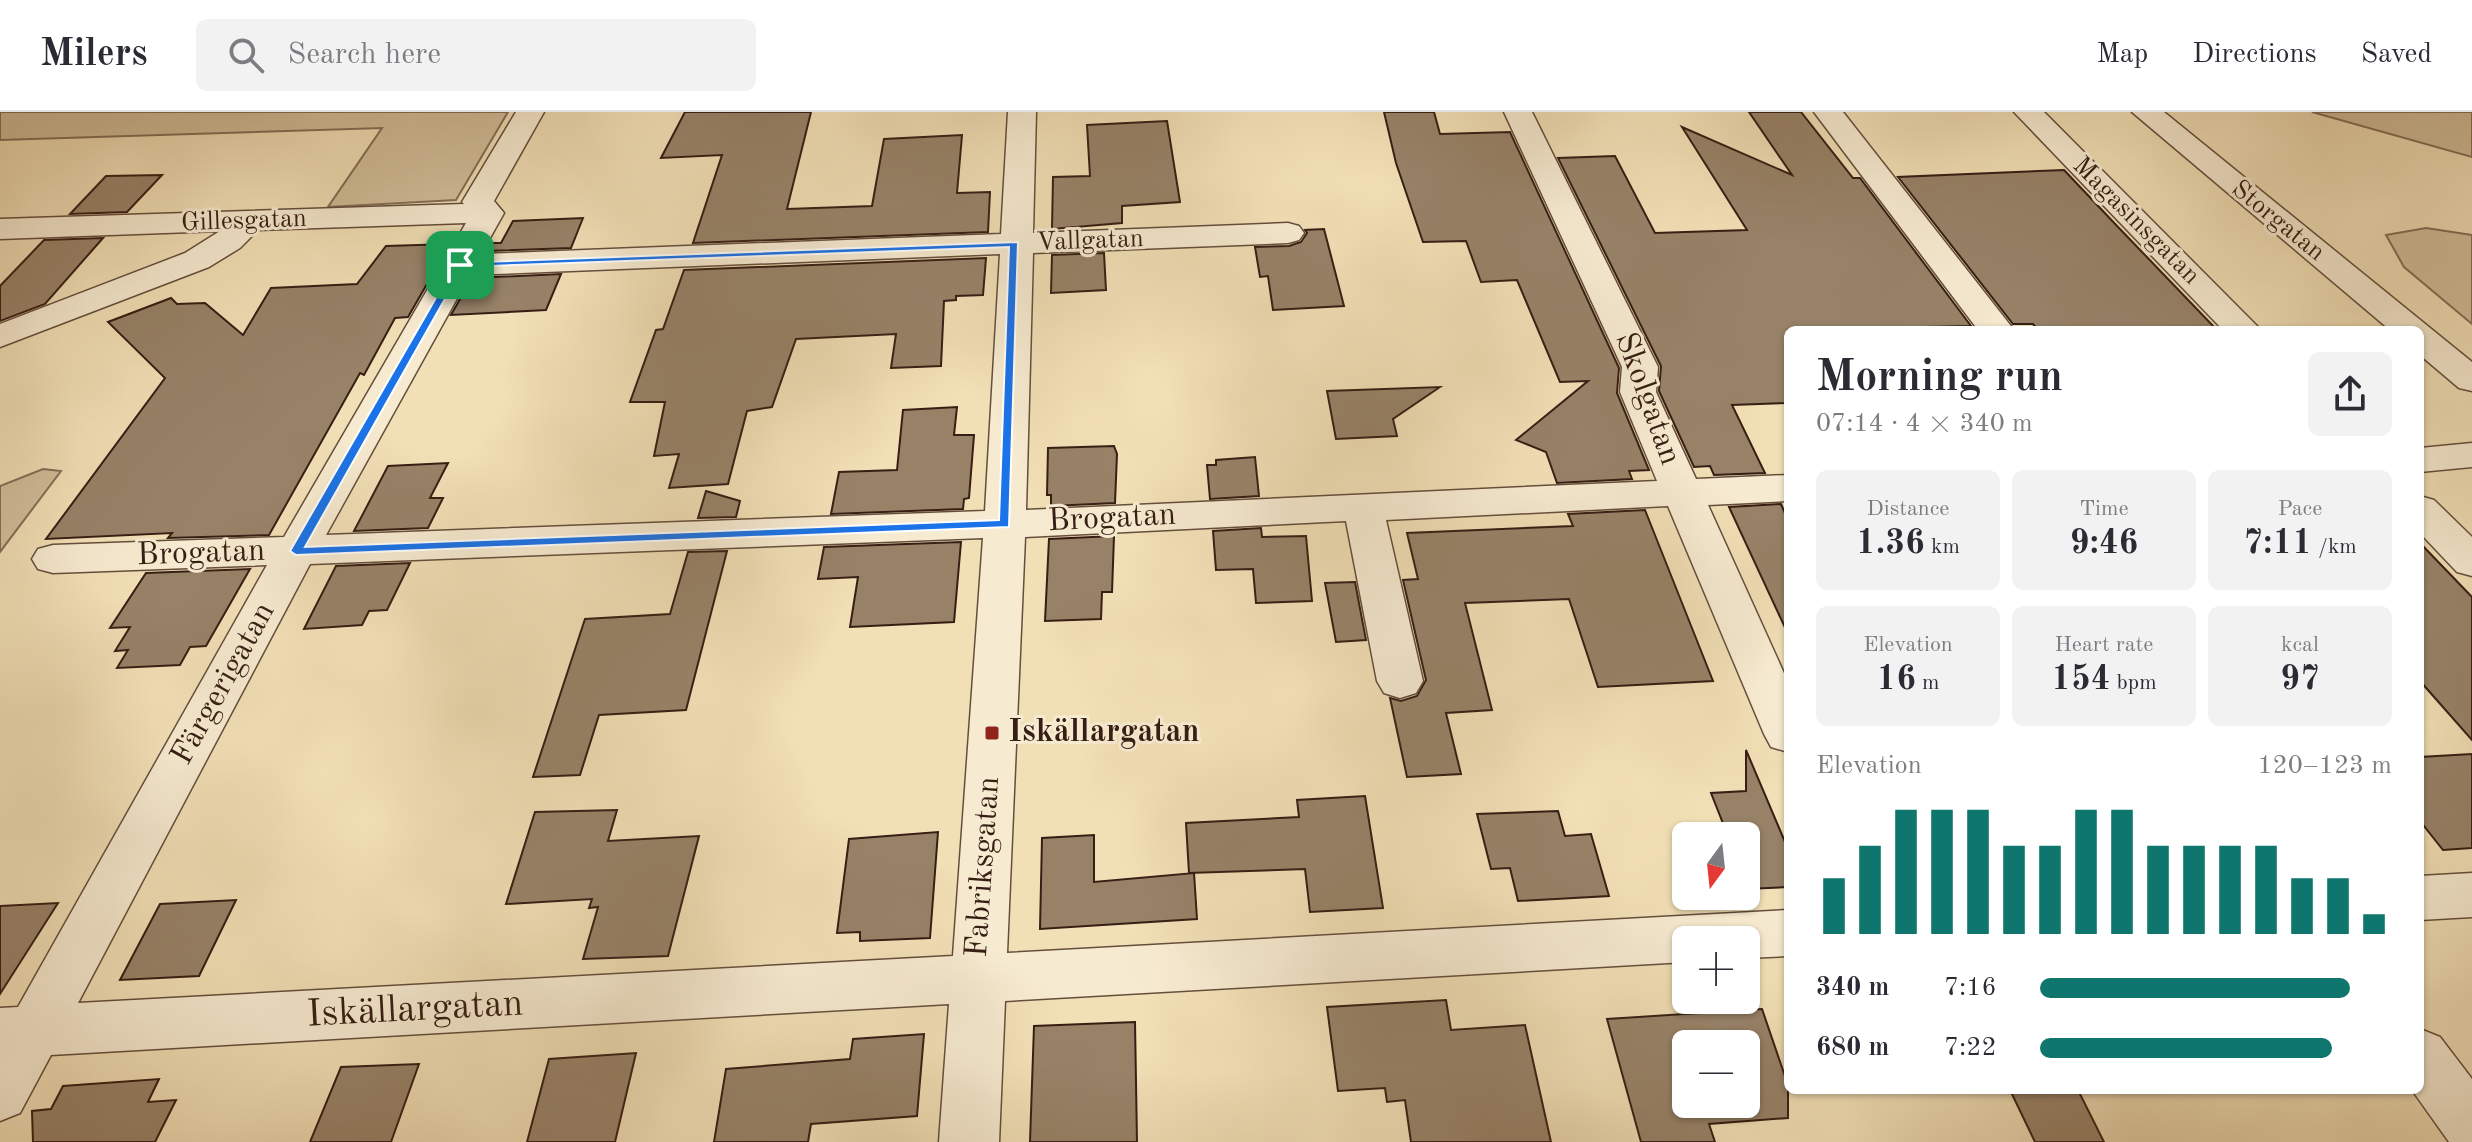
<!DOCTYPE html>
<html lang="en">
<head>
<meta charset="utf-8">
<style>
  :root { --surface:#fff; --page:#f2f2f3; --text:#2b2b33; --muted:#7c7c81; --line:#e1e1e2; --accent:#0f766e }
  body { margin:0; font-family:"Old Standard TT",serif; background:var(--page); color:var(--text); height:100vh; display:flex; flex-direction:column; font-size:30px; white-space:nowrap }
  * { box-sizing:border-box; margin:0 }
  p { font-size:26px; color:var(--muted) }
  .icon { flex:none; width:44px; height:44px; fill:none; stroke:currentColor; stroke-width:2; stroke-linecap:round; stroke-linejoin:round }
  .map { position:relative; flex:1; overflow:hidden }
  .details { position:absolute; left:1784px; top:214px; width:640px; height:768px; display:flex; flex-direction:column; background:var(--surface); border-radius:12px; box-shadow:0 2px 6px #0004 }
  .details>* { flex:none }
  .needle { width:52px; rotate:195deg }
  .fabs { position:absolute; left:1672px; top:710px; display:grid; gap:16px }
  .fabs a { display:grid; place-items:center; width:88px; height:88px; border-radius:12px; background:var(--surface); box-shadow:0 2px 6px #0004; font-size:40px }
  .pin { position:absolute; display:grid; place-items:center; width:68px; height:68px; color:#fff; margin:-34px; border-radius:16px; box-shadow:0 4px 12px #0006 }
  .round { display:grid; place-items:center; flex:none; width:84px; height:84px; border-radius:12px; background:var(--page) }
  .headline { display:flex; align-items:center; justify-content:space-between; height:136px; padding:0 32px }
  h1 { font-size:44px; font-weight:700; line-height:60px }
  .metrics { display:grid; grid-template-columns:repeat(3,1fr); gap:12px; height:136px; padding:8px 32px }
  .metrics div { display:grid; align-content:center; border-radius:12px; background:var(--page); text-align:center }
  .metrics b { font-size:34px; font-weight:700 }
  .metrics small { font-size:22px; font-weight:400 }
  .metrics p { font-size:22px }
  .chart { height:224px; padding:16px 32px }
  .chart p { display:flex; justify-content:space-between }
  .chart svg { width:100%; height:144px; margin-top:8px; stroke:var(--accent); stroke-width:6 }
  ul { padding:0 32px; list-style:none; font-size:26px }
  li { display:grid; grid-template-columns:128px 96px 1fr; align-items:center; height:60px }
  li i { height:20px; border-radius:10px; background:var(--accent) }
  header { display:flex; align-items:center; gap:48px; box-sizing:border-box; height:112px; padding:0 40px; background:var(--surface); border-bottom:2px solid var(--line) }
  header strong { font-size:38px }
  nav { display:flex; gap:44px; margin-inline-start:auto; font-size:28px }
  .search { width:560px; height:72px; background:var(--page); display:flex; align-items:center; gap:20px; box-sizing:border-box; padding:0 28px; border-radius:12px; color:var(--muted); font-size:30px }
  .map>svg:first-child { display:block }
  .green { fill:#d1be9a; stroke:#846e57; stroke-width:2 }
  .building { fill:#978268; stroke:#361e14; stroke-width:2; fill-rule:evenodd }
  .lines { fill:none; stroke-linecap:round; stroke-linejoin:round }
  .minor-casing { stroke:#654e3c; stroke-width:3 }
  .minor { fill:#f6ead0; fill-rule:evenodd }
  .route { fill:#1a73e8; stroke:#fff; stroke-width:2; fill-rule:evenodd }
  .poi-dot { fill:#8f2418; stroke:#f6ead0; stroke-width:3 }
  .labels { text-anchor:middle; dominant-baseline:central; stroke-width:6; stroke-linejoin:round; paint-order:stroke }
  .far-street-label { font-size:26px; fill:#361e14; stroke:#f6ead0 }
  .street-label { font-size:32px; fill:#361e14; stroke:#f6ead0 }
  .poi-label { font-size:32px; font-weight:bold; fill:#361e14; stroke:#f6ead0; text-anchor:start }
  .near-street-label { font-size:38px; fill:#361e14; stroke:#f6ead0 }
</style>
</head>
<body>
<header>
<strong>Milers</strong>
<div class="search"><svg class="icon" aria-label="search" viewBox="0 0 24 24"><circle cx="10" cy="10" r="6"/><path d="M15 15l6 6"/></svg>Search here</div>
<nav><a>Map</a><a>Directions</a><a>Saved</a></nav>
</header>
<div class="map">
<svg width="2472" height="1030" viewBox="0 0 2472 1030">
  <rect width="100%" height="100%" fill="#f1dfb6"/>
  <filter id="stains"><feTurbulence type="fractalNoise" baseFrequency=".0025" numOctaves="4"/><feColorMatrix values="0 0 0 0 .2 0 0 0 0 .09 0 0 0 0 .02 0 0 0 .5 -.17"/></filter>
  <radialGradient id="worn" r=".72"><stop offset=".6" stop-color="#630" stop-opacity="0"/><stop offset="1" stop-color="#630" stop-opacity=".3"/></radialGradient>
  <g class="green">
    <path d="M0,0H508L456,88L328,95L382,16L0,28Z"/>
    <path d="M2312,0H2472V45Z"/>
    <path d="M2426,116L2472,123V212L2404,155L2386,123Z"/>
    <path d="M43,357L61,359L0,440V374Z"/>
  </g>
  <g class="building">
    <path d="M685,0H811L787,97L872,94L884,27L962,23L957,81L990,80L988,120L693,131L722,43L661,46Z"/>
    <path d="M1384,0H1434L1440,22L1510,20L1619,256L1617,281L1649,358L1629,359L1632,367L1557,371L1546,340L1516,328L1588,269L1560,270L1517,168L1481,170L1466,129L1423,130L1396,51Z"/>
    <path d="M1749,0H1801L1853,66H1860L1971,214L1788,218V291L1732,293L1765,361L1714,363L1710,354L1694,355L1659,279L1661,254L1558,46L1615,44L1655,121L1747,118L1682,15L1792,63Z"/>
    <path d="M1167,9L1180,90L1122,94V111L1052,117L1053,65L1090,64L1087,13Z"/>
    <path d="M2064,58L2118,115L2217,218H2038L2033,212H2013L1898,65Z"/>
    <path d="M162,63L127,100L70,102L106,64Z"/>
    <path d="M583,106L571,136L486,139L491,131H501L513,109Z"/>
    <path d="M1324,117L1344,194L1273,198L1268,164L1260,165L1255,135L1289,134L1301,130L1307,121L1305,118Z"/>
    <path d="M103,126L45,192L0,209V174L44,128Z"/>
    <path d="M450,132L408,205L395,206L364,263L360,261L269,423L168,426L172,421L46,427L165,266L108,210L171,186L177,192L205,191L243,223L271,176L357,172L386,134Z"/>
    <path d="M1104,141L1106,178L1051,181L1052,143Z"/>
    <path d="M986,146L983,183L956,184V188L944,189L941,254L891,256L896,222L796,227L772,295L747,299L728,372L669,376L679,342L654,344L665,290H630L656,218L663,217L684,158Z"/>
    <path d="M561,162L546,198L451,203L472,166Z"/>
    <path d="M1440,275L1393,307L1397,324L1336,327L1327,279Z"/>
    <path d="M957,295L954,323H974L969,386L964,387L963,397L831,402L839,360L897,358L903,298Z"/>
    <path d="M1114,334L1117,342L1115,391L1051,394V383H1047L1048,336Z"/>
    <path d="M1255,345L1259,384L1210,387L1207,353H1216V348Z"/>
    <path d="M448,351L430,386H443L428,416L354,419L388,354Z"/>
    <path d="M706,379L740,389L736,405L698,406Z"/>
    <path d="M1781,392L1788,408V522L1729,395Z"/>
    <path d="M1645,398L1713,569L1598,575L1569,487L1465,491L1492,598L1446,601L1461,662L1407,665L1390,586L1401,589L1417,584L1426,568L1403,468L1418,467L1407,421L1573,414L1568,402Z"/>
    <path d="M1261,416L1262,425L1306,424L1312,489L1256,491L1253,457L1216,458L1213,419Z"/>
    <path d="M1114,424L1112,480H1102L1101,507L1045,509L1049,427Z"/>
    <path d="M961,430L954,510L850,515L858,465L818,467L824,435Z"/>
    <path d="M2420,431L2472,485V628L2420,569Z"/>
    <path d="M727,439L686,598L599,603L580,663L533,665L585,507L670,502L688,440Z"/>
    <path d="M410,451L387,498L369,499L362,513L304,517L336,454Z"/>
    <path d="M250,457L206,534L190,535L180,553L117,556L128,538L115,539L130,515L110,516L146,461Z"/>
    <path d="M1355,470L1366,528L1336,530L1325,471Z"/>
    <path d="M1746,638L1788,737V775L1746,777V724H1728L1711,681L1746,679Z"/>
    <path d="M2472,642V736L2443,738L2420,709V645Z"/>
    <path d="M1365,684L1383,796L1310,800L1305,757L1189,761L1186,711L1299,705L1297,688Z"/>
    <path d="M617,698L608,729L699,724L668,844L583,847L598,795L589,796L592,787L506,792L535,700Z"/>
    <path d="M1558,699L1565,724L1591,722L1609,784L1518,789L1510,756L1491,757L1477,702Z"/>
    <path d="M938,720L930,826L860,829V820L837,821L849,727Z"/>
    <path d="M1094,723V770L1194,761L1197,807L1040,817L1042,726Z"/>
    <path d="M236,788L199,864L120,868L160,792Z"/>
    <path d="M58,791L0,882V794Z"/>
    <path d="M1446,888L1451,918L1525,913L1551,1030H1411L1405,988L1387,990L1385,976L1338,979L1327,895Z"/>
    <path d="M1762,897L1788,973V1006L1709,1012L1715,1030H1641L1607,907ZM1686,932H1746V992H1686Z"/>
    <path d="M1135,910L1137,1030H1030L1034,914Z"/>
    <path d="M924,922L917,1004L811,1012L808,1030H714L726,957L850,947L853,927Z"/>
    <path d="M636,941L615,1030H527L549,947Z"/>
    <path d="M419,952L391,1030H310L341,955Z"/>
    <path d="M159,967L148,990L176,988L155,1030H33L32,999L51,997L63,974Z"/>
    <path d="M2010,978H2078L2104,1030H2035Z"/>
  </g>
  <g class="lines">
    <g class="minor-casing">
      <g id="minor">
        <path d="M516,0H544L494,89L504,101L481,142L1001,122L1008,0H1036L1033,121L1288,111L1299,114L1304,121L1299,128L1288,131L1033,141L1026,398L1657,369L1620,280L1622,255L1504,0H1532L1658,255L1656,280L1696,367L1788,363V389L1708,393L1788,570V640L1771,635L1764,622L1668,394L1386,408L1423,569L1416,581L1400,586L1384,581L1377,569L1346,409L1025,425L1007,841L1788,798V844L1746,846V828H1686V850L1005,889L999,1030H939L949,892L51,943L20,1001L0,1009V896L18,895L267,453L53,461L38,457L32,447L38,437L53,433L284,425L466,111L258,118L240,136L209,155L0,235V212L185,141L220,119L0,127V107L464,92L462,90ZM1000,142L985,399L326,423L470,163ZM983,426L953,844L78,891L310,452Z"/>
        <path d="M1814,0H1843L2014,218H1978Z"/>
        <path d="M2014,0H2044L2261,218H2223Z"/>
        <path d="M2132,0H2164L2472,250V279L2459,276L2420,243V218H2390Z"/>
        <path d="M2472,331V355L2420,360V336Z"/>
        <path d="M2420,384L2434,388L2472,425V464L2457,460L2420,421Z"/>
        <path d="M2472,761V805L2420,808V764Z"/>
        <path d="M2420,917L2440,925L2472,967V1030H2449L2412,978H2420Z"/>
      </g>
    </g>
    <use href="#minor" class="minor"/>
  </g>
  <path class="route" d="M1018,130L1009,415L296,443L290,439L456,151ZM1009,135L999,408L305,435L463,155Z"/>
  <rect class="poi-dot" x="984" y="613" width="16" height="16" rx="4"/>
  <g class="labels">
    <g class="far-street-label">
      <text transform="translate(244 109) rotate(-2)">Gillesgatan</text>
      <text transform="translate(2136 109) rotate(45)">Magasinsgatan</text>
      <text transform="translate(2278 109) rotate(39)">Storgatan</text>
      <text transform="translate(1090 129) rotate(-2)">Vallgatan</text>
    </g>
    <g class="street-label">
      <text transform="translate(1647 287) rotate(70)">Skolgatan</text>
      <text transform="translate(1112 407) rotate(-3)">Brogatan</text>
      <text transform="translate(201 442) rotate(-2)">Brogatan</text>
      <text transform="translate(224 572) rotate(-61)">Färgerigatan</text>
      <text transform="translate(984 755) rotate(-86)">Fabriksgatan</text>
    </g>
    <g class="poi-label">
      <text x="1008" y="621">Iskällargatan</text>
    </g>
    <g class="near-street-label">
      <text transform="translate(415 898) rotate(-3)">Iskällargatan</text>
    </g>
  </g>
  <rect width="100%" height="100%" filter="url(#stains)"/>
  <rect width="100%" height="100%" fill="url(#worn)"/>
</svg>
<div class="fabs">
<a><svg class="needle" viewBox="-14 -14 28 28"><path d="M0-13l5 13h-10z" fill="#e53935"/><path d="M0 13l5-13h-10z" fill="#7c7c81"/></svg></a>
<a>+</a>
<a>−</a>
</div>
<div class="pin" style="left:460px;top:153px;background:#1e9e55"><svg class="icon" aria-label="arrive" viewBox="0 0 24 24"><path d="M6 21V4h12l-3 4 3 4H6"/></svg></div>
<section class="details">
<div class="headline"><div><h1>Morning run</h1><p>07:14 · 4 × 340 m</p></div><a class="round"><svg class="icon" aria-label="share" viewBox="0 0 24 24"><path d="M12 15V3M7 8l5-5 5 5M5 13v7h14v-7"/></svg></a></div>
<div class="metrics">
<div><p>Distance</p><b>1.36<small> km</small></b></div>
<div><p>Time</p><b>9:46</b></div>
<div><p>Pace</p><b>7:11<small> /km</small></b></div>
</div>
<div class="metrics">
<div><p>Elevation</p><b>16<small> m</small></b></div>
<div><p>Heart rate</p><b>154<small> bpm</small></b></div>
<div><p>kcal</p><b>97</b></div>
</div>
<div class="chart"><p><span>Elevation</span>120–123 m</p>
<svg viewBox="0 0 160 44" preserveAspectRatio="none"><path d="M5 44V27M15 44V17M25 44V6M35 44V6M45 44V6M55 44V17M65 44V17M75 44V6M85 44V6M95 44V17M105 44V17M115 44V17M125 44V17M135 44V27M145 44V27M155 44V38"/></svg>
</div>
<ul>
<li><b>340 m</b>7:16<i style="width:88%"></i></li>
<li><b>680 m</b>7:22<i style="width:83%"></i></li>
</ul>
</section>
</div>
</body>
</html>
